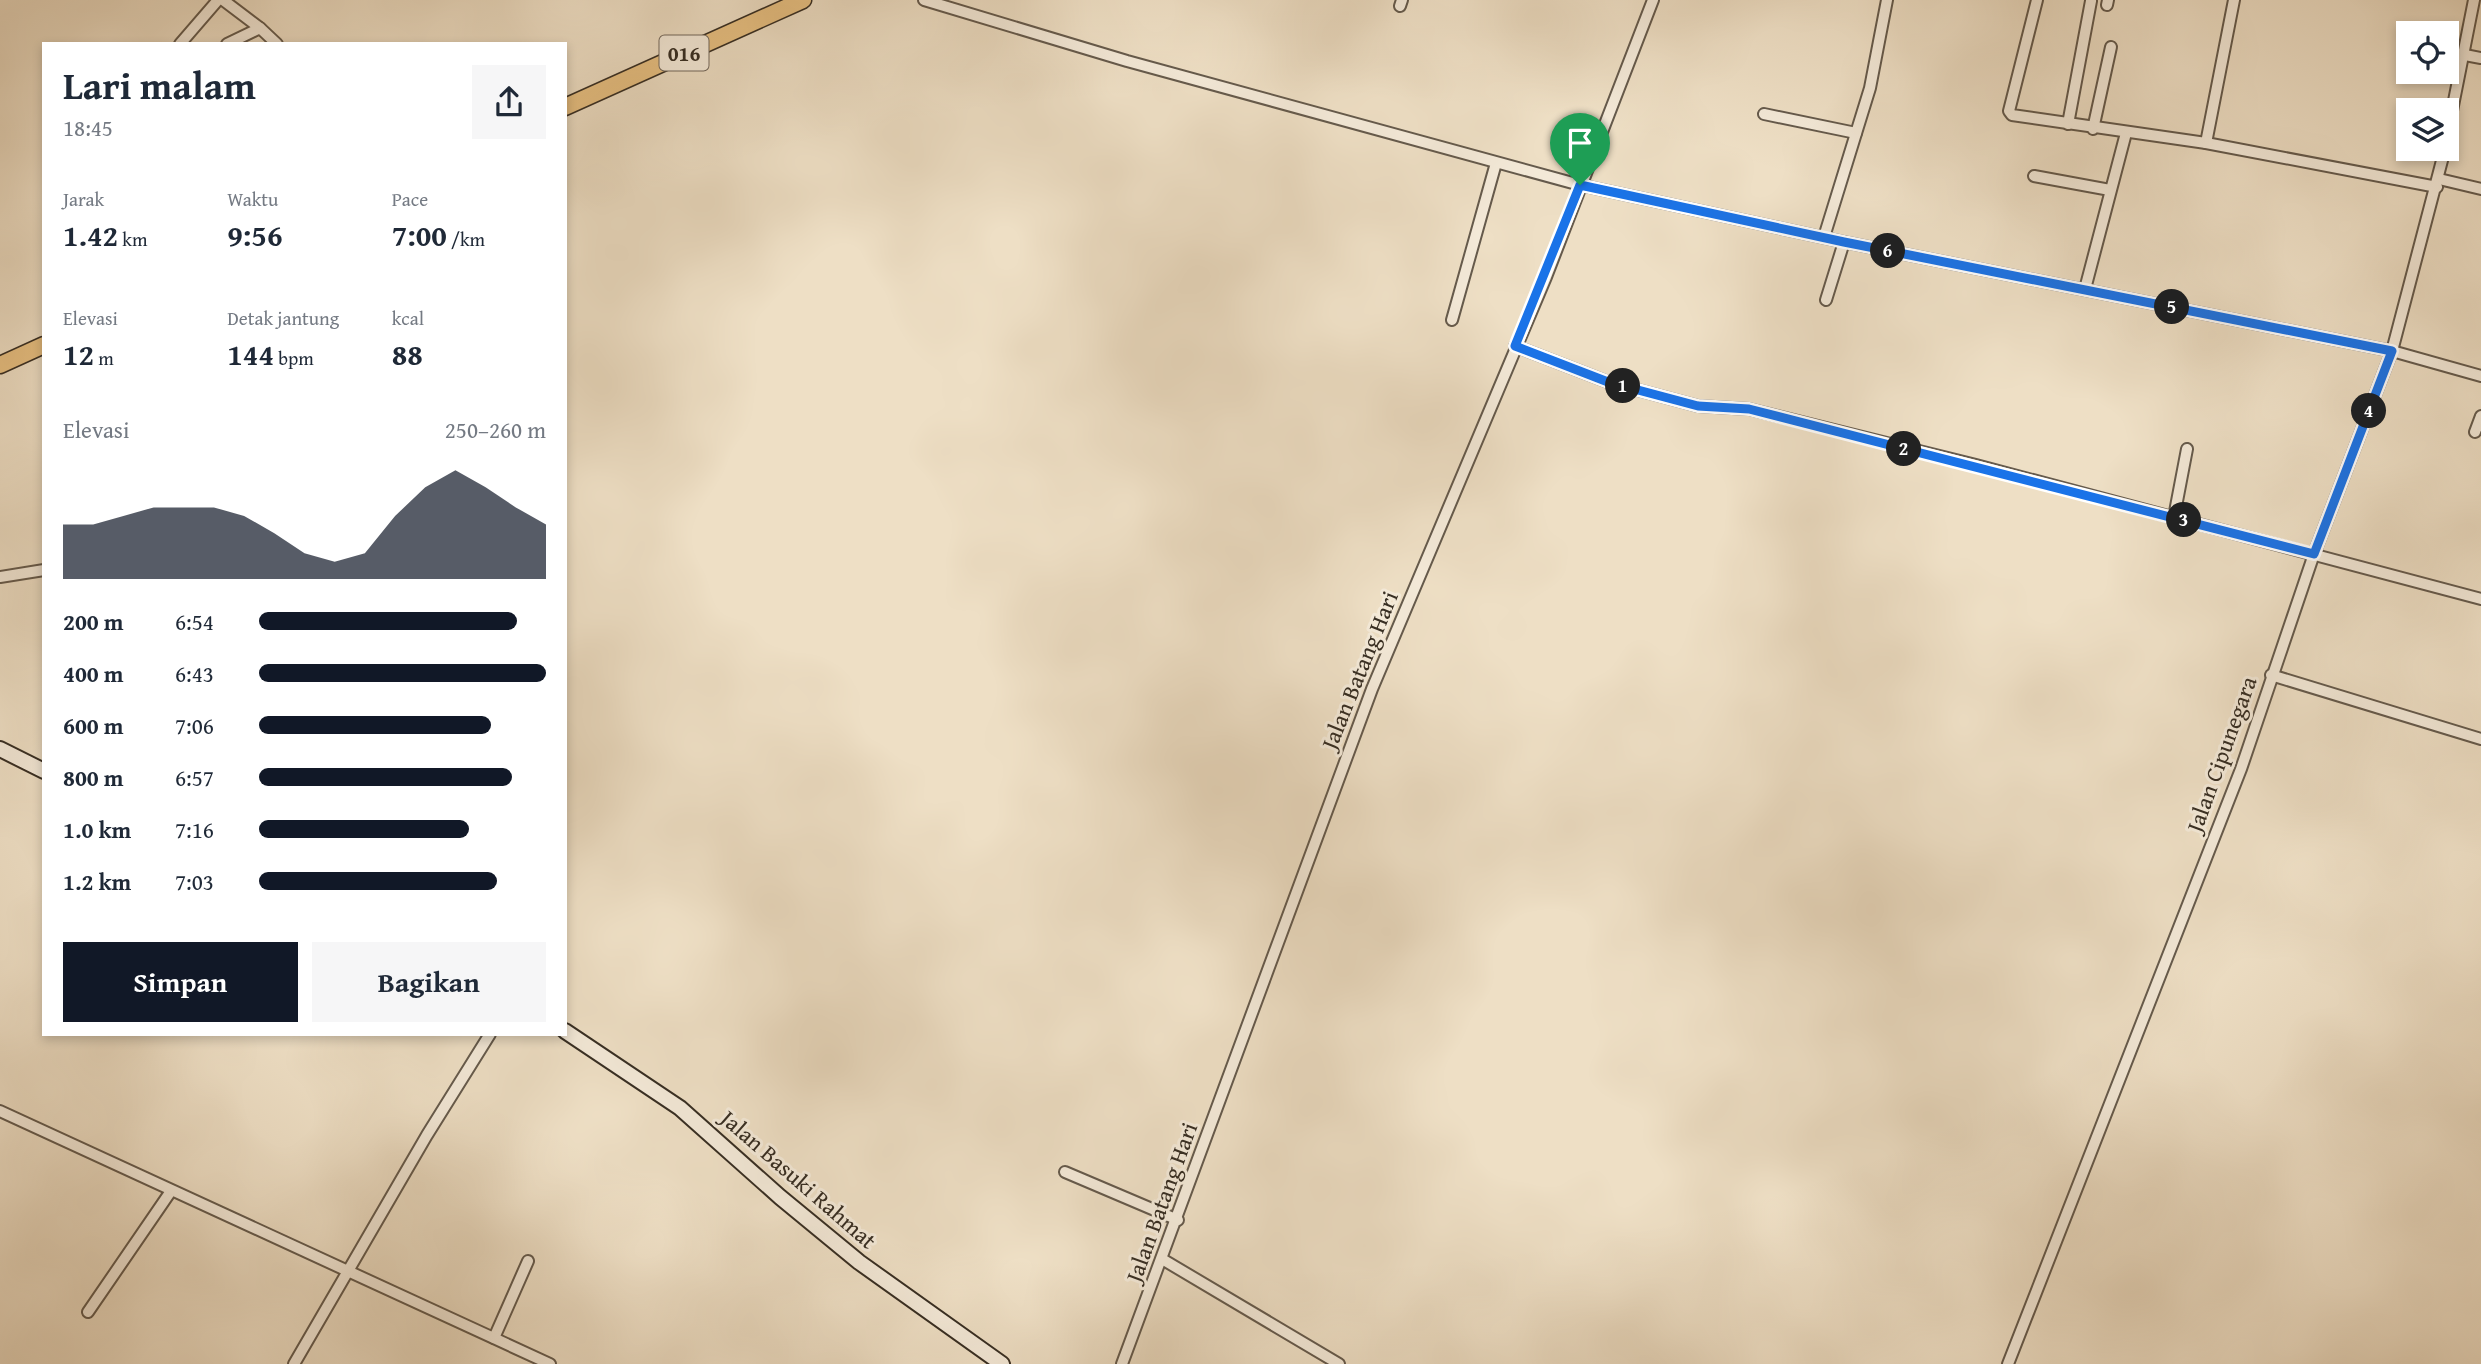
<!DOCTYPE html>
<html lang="id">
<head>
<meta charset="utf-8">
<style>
  :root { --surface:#fff; --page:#f6f6f7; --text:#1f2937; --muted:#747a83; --accent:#111827 }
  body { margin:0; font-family:"Gentium Book Plus",serif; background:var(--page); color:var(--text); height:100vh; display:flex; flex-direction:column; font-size:26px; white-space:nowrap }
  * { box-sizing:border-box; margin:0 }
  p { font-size:23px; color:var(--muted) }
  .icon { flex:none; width:38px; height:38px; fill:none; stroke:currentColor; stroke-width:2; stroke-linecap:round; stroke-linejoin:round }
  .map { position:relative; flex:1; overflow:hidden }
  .sheet { position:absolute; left:42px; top:42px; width:525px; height:994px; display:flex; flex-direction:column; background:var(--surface); border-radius:0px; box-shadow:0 4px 10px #0003 }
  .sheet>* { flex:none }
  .buttons { position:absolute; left:2396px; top:21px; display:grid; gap:14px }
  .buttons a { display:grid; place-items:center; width:63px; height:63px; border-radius:0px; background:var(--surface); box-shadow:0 4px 10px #0003; font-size:35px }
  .pin { position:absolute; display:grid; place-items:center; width:60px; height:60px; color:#fff; margin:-72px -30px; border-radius:50% 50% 50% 0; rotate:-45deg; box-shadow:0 0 7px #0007 }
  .pin .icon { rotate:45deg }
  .km { position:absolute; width:35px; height:35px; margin:-18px; border-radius:50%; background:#222; color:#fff; font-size:19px; line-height:35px; text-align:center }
  .round { display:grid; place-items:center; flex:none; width:74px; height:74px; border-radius:0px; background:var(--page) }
  .summary { display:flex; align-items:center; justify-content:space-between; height:119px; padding:0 21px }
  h1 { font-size:38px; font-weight:600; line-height:52px }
  .stats { display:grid; grid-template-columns:repeat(3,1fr); gap:10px; height:119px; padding:7px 21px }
  .stats div { display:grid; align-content:center }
  .stats b { font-size:30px; font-weight:600 }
  .stats small { font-size:19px; font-weight:400 }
  .stats p { font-size:19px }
  .chart { height:196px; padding:14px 21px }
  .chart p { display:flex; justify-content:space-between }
  .chart svg { width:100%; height:126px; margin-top:7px; fill:var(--accent); opacity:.7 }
  .primary-button { display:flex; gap:14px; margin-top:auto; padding:14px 21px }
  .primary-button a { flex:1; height:80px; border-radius:0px; background:var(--accent); color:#fff; font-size:28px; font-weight:600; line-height:80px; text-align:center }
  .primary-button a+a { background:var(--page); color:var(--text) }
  ul { padding:0 21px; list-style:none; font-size:23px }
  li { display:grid; grid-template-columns:112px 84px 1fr; align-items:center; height:52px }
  li i { height:18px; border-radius:9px; background:var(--accent) }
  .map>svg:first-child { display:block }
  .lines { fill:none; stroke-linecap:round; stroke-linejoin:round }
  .minor-casing { stroke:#655a4c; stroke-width:14 }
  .secondary-casing { stroke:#372e23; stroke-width:18 }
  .primary-casing { stroke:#372e23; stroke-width:19 }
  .minor { stroke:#f4ead9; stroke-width:10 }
  .secondary { stroke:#f4ead9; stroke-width:14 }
  .primary { stroke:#e7c082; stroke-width:16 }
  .route-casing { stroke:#fff; stroke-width:14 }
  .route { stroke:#1a73e8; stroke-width:9 }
  .labels { text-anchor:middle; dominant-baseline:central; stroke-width:6; stroke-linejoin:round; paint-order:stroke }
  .shield { fill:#f4ead9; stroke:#70665a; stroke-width:2 }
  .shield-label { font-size:21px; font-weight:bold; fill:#372e23 }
  .street-label { font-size:23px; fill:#372e23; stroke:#f4ead9 }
</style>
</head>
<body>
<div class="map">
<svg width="2481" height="1364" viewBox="0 0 2481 1364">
  <rect width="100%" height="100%" fill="#eedfc5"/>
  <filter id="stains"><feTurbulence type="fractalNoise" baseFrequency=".00286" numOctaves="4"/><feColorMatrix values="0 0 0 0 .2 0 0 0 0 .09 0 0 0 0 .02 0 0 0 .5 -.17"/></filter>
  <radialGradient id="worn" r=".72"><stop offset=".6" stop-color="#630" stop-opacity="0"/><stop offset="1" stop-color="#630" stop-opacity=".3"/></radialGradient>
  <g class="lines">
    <g class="minor-casing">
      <g id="minor">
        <path d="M223,0L260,28"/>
        <path d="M924,0L1127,61L1580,185L1844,242L2392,351L2481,376"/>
        <path d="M2037,0L2009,111L2012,115L2206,143L2437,187"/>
        <path d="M2107,5L2108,0"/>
        <path d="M1400,6L1402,0"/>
        <path d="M180,44L218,0"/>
        <path d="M227,44L260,28L277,44"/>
        <path d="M2465,55L2481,58"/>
        <path d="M1764,114L1856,133"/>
        <path d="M2068,124L2091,1"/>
        <path d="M2093,129L2111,47"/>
        <path d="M2446,141L2474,0"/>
        <path d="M2206,143L2234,0"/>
        <path d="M2034,176L2110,190"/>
        <path d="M2439,179L2481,189"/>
        <path d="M1824,237L1870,88L1887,0"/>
        <path d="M2085,289L2126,133"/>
        <path d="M1826,300L1844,242"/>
        <path d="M1452,320L1496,163"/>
        <path d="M1515,346L1608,382L1698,406L1749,409L1976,465L2481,599"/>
        <path d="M2475,432L2481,416"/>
        <path d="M2174,517L2187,449"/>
        <path d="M0,577L44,570"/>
        <path d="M2271,675L2481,739"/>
        <path d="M0,1111L550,1364"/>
        <path d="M1065,1172L1178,1220"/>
        <path d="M1162,1259L1339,1364"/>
        <path d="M88,1312L171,1191"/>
        <path d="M494,1338L528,1261"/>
        <path d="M294,1364L427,1135L490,1034"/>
        <path d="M1122,1364L1372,689L1546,277L1653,0"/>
        <path d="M2008,1364L2241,769L2314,554L2392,351L2445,149"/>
      </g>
    </g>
    <g class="secondary-casing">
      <g id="secondary">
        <path d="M0,749L44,771"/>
        <path d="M565,1031L680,1108L780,1197L859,1262L1002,1364"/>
      </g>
    </g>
    <g class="primary-casing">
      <g id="primary">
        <path d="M565,107L803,0"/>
        <path d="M0,365L44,345"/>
      </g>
    </g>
    <use href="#minor" class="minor"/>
    <use href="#secondary" class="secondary"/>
    <use href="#primary" class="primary"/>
  </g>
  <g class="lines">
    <g class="route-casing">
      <path id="route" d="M1580,185L1844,242L2392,351L2314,554L1749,409L1698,406L1608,382L1515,346Z"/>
    </g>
    <use href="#route" class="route"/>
  </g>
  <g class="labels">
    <rect class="shield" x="659.5" y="35.5" width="49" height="35" rx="5"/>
    <g class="shield-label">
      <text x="684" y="53">016</text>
    </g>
    <g class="street-label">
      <text transform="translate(1359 670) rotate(-68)">Jalan Batang Hari</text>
      <text transform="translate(2221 754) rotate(-70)">Jalan Cipunegara</text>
      <text transform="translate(799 1179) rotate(41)">Jalan Basuki Rahmat</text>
      <text transform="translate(1161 1202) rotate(-70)">Jalan Batang Hari</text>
    </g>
  </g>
  <rect width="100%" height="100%" filter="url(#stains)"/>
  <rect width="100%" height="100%" fill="url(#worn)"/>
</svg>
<div class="buttons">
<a><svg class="icon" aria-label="locate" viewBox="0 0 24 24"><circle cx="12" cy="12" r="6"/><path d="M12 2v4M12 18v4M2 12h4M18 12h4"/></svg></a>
<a><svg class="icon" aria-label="layers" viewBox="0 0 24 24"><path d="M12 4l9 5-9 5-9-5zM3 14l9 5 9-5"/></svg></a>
</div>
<div class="pin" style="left:1580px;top:185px;background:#1e9e55"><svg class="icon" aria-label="arrive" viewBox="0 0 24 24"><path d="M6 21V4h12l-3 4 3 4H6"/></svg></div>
<b class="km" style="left:1623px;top:386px">1</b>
<b class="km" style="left:1904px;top:449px">2</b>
<b class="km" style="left:2184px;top:520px">3</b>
<b class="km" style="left:2369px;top:411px">4</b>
<b class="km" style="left:2172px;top:307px">5</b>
<b class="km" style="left:1888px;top:251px">6</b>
<section class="sheet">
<div class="summary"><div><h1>Lari malam</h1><p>18:45</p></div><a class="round"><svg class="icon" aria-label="share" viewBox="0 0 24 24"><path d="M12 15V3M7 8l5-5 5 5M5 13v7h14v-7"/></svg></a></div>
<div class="stats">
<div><p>Jarak</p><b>1.42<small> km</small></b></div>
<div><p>Waktu</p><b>9:56</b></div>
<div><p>Pace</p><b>7:00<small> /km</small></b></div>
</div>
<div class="stats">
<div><p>Elevasi</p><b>12<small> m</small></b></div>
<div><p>Detak jantung</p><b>144<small> bpm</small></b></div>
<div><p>kcal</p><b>88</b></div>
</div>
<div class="chart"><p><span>Elevasi</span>250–260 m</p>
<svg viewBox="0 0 160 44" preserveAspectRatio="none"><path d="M0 44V25L10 25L20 22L30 19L40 19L50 19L60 22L70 28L80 35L90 38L100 35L110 22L120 12L130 6L140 12L150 19L160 25V44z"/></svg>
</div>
<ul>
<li><b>200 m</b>6:54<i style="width:90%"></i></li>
<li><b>400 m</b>6:43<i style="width:100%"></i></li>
<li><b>600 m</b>7:06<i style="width:81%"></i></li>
<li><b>800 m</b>6:57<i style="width:88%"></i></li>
<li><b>1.0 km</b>7:16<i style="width:73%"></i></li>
<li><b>1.2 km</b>7:03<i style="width:83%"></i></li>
</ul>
<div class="primary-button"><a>Simpan</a><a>Bagikan</a></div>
</section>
</div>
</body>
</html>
